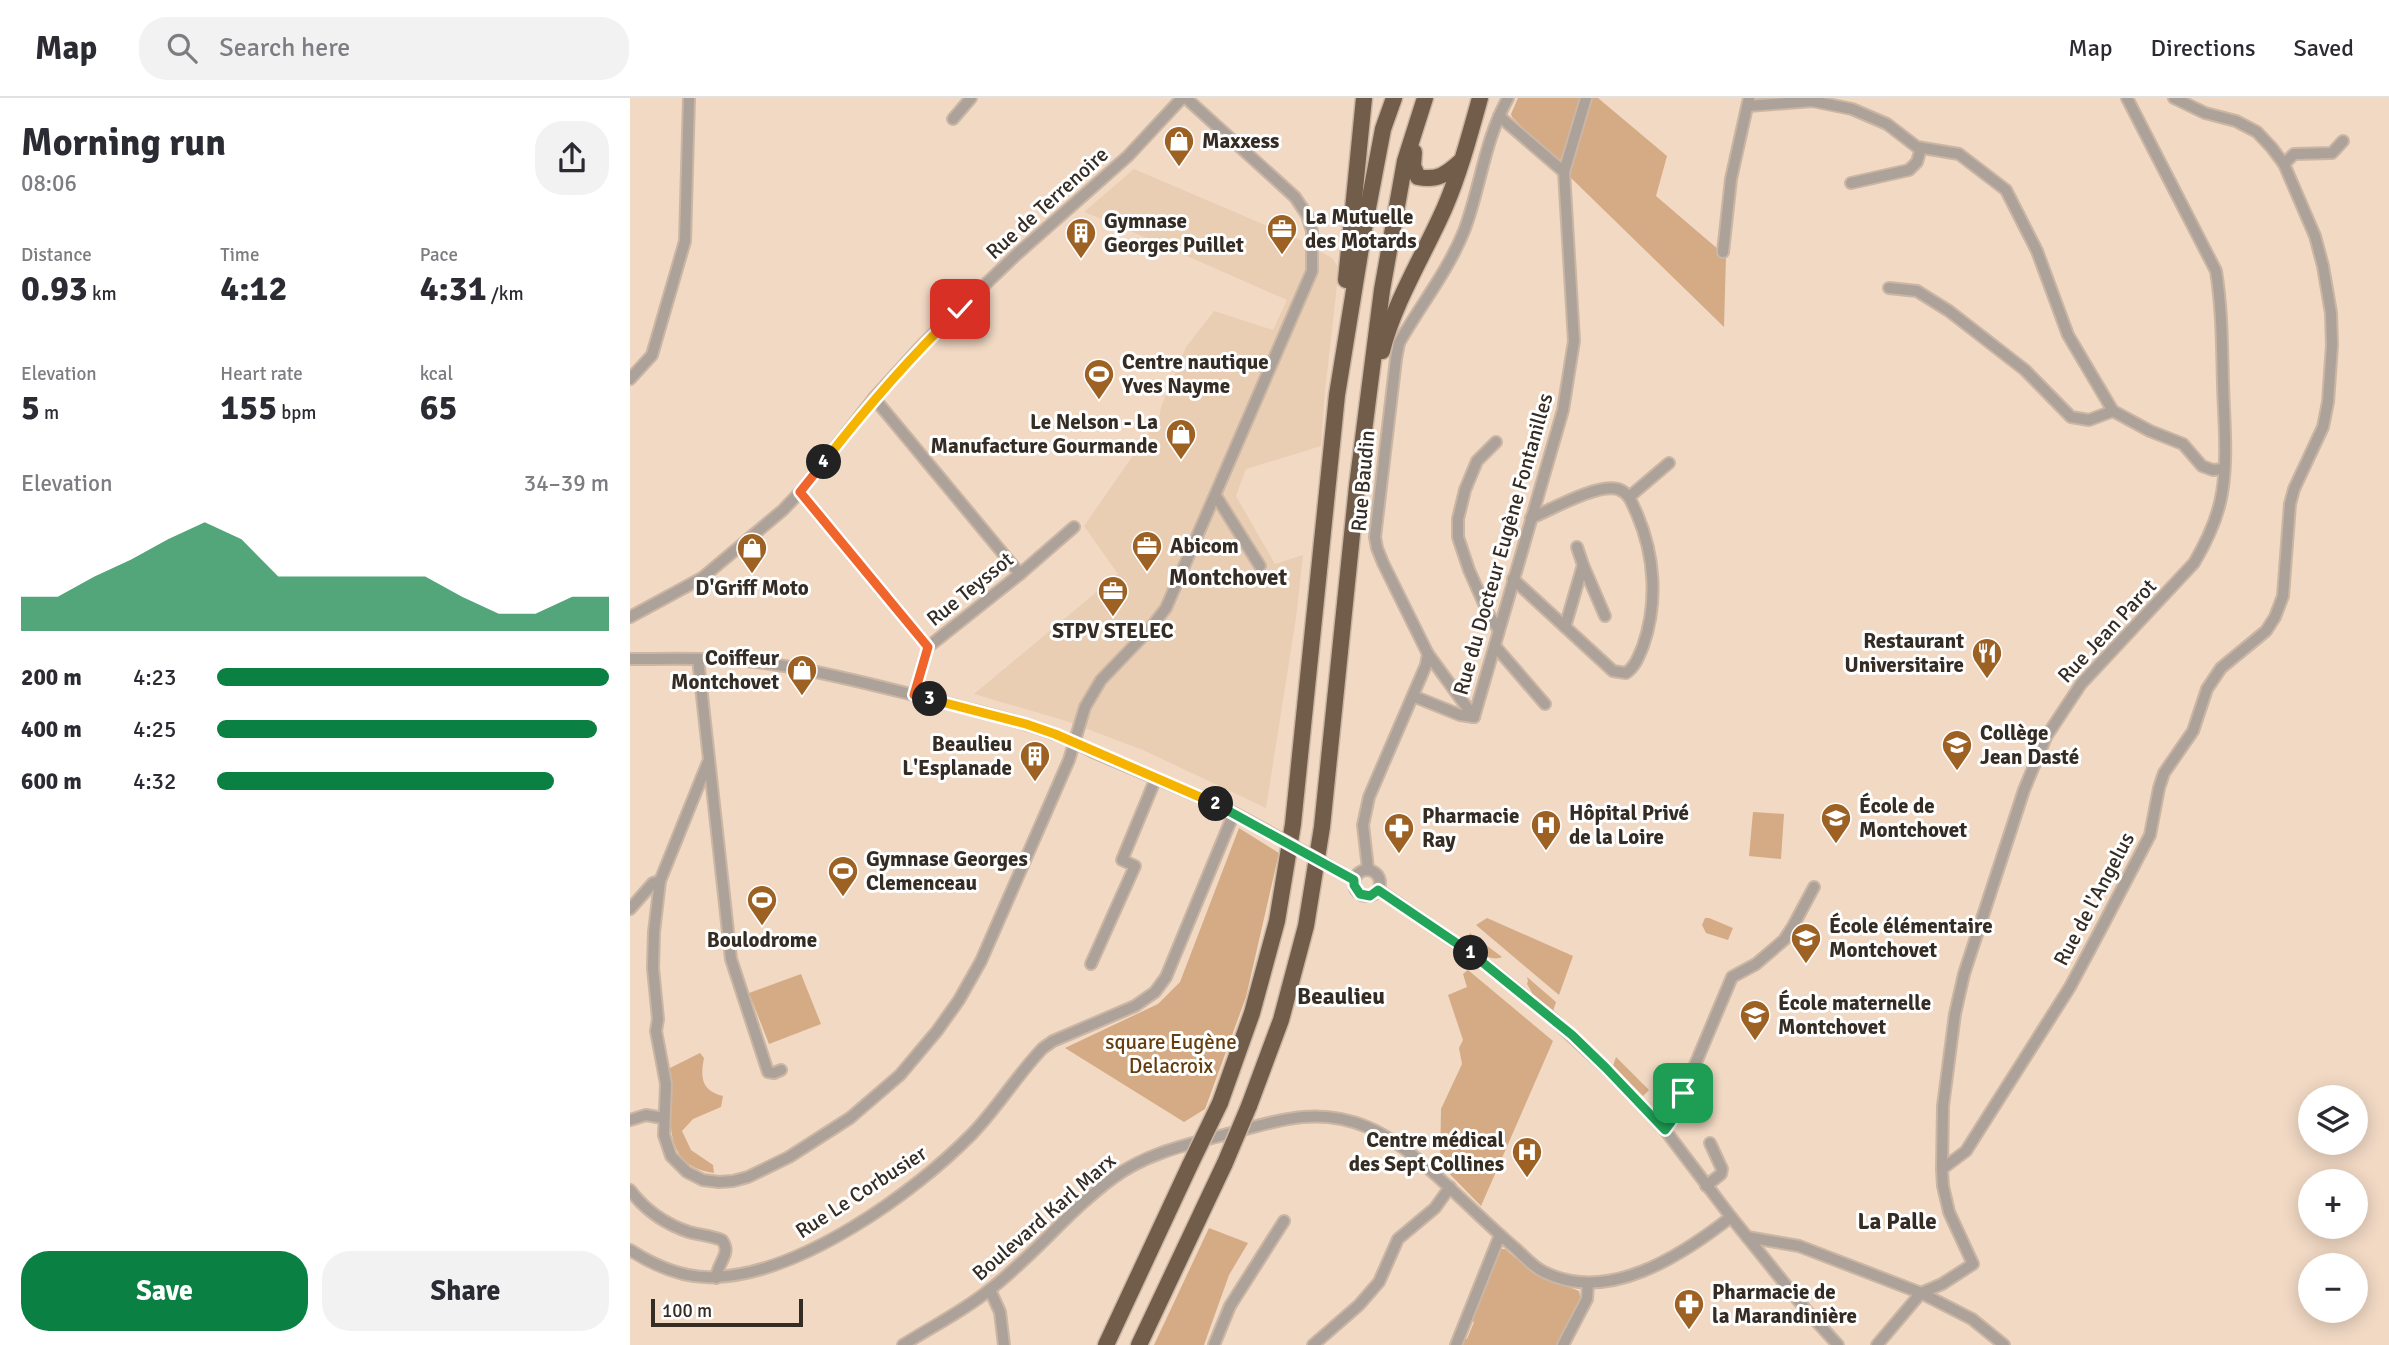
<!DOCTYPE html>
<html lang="en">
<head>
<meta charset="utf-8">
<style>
  :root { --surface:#fff; --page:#f2f2f3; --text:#2b2b33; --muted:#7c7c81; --line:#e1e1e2; --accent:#0b8043 }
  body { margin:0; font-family:Signika,sans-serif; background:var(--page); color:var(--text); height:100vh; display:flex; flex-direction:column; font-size:26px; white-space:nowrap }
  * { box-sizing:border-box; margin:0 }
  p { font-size:23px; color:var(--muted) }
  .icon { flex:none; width:38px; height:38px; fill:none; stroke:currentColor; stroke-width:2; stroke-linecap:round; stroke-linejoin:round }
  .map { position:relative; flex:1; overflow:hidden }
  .panel { display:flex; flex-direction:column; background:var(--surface); width:630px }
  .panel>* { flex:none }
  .buttons { position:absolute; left:1668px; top:987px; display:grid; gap:14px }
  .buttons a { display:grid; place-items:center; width:70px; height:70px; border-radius:50%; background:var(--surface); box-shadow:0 4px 18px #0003; font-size:35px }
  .scale { position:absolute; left:21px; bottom:18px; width:152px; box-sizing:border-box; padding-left:7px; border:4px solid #352c24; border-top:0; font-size:19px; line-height:24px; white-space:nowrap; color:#352c24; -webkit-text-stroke:5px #fff; paint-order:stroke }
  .pin { position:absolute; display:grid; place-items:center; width:60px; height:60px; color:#fff; margin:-30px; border-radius:14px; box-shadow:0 4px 10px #0006 }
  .km { position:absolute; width:35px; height:35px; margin:-18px; border-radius:50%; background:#222; color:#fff; font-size:19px; line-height:35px; text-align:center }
  .round { display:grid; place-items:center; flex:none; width:74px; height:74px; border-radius:28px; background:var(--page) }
  .head { display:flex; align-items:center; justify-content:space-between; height:119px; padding:0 21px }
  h1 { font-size:38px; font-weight:700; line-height:52px }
  .metrics { display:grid; grid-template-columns:repeat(3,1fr); gap:10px; height:119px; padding:7px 21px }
  .metrics div { display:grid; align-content:center }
  .metrics b { font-size:35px; font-weight:700 }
  .metrics small { font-size:19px; font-weight:400 }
  .metrics p { font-size:19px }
  .chart { height:196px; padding:14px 21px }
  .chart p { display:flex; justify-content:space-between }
  .chart svg { width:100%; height:126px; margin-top:7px; fill:var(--accent); opacity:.7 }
  .cta { display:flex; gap:14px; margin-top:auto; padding:14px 21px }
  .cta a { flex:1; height:80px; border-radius:28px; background:var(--accent); color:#fff; font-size:28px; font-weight:700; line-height:80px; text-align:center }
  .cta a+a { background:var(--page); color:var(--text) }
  ul { padding:0 21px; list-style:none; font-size:23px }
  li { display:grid; grid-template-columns:112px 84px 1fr; align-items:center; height:52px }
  li i { height:18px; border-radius:9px; background:var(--accent) }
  header { display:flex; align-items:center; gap:42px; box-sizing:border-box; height:98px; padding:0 35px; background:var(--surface); border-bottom:2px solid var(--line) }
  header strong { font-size:33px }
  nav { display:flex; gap:38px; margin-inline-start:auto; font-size:24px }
  .search { width:490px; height:63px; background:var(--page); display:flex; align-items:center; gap:18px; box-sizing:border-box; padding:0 24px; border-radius:28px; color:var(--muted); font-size:26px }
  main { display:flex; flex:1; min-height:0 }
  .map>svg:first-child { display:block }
  .built { fill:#eaceb3 }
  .green { fill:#d5ab85 }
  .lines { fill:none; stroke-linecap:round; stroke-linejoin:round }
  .minor-casing { stroke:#cbb6a4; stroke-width:14 }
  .highway-casing { stroke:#cbb6a4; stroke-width:19 }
  .minor { stroke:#aca299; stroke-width:10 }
  .highway { stroke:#725d4b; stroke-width:16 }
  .minor-bridge-casing { stroke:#cbb6a4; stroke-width:14; stroke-linecap:butt }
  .highway-bridge-casing { stroke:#cbb6a4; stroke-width:19; stroke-linecap:butt }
  .minor-bridge { stroke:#aca299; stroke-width:10 }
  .highway-bridge { stroke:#725d4b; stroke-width:16 }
  .split-1-casing { stroke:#fff; stroke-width:14 }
  .split-2-casing { stroke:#fff; stroke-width:14 }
  .split-3-casing { stroke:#fff; stroke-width:14 }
  .split-4-casing { stroke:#fff; stroke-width:14 }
  .split-5-casing { stroke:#fff; stroke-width:14 }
  .split-1 { stroke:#22a559; stroke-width:9 }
  .split-2 { stroke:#22a559; stroke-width:9 }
  .split-3 { stroke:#f5b400; stroke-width:9 }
  .split-4 { stroke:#f0652b; stroke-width:9 }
  .split-5 { stroke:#f5b400; stroke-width:9 }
  .labels { text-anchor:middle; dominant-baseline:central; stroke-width:6; stroke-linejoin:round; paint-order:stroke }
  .poi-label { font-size:21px; font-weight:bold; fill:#352c24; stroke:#fff; text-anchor:start }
  .street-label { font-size:21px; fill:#352c24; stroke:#fff }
  .park-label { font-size:21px; fill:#673d0d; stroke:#fff }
  .neighbourhood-label { font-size:23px; font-weight:bold; fill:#352c24; stroke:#fff }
</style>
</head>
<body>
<header>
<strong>Map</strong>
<div class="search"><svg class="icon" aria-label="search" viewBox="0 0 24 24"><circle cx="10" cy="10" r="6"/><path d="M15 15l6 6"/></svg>Search here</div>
<nav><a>Map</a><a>Directions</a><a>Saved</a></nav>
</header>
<main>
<section class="panel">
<div class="head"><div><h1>Morning run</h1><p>08:06</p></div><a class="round"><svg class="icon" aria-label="share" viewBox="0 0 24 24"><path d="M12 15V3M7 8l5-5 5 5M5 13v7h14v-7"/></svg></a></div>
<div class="metrics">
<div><p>Distance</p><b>0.93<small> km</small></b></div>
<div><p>Time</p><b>4:12</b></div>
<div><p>Pace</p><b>4:31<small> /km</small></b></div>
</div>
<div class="metrics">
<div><p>Elevation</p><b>5<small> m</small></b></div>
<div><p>Heart rate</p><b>155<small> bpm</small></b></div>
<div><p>kcal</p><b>65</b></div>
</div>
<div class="chart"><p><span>Elevation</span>34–39 m</p>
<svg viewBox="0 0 160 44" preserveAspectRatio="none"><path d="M0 44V32L10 32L20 25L30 19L40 12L50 6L60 12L70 25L80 25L90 25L100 25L110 25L120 32L130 38L140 38L150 32L160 32V44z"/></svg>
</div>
<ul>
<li><b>200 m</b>4:23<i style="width:100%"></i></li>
<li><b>400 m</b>4:25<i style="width:97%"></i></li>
<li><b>600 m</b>4:32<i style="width:86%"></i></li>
</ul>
<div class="cta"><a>Save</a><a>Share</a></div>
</section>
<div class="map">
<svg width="1759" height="1247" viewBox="0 0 1759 1247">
  <rect width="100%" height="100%" fill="#f1d9c4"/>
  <path class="built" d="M504,71L670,142L702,160L709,170L695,293L691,348L616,371L606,398L645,466L673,457L666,520L636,710L513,652L436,623L344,596L488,476L454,428L529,320L531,309L556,249L584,213L643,232L657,202L482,125L454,114Z"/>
  <g class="green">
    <path d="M888,0H952L933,61L925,62L882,19L881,16Z"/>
    <path d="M959,0H968L1037,58L1026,98L1096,158L1094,229L939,78L941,59Z"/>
    <path d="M1123,714L1154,716L1151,761L1119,758Z"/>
    <path d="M609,730L649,755L616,899L575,1011L554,1024L435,950L528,906L550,884Z"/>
    <path d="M857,820L943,858L929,897L846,827Z"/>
    <path d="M1075,820H1079L1103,830L1098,842L1076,835L1072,827Z"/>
    <path d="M840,835L872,859C860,865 845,851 835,843Z"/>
    <path d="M838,872L923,943L851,1108L810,1066L811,1011L832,966L829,950L833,942L818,897L837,889L833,876Z"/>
    <path d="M171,876L191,926L139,946L119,895Z"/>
    <path d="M897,879L926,904L923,913L904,898L897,886L898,883Z"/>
    <path d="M70,955L74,960C70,980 72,993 93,998L91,1009L63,1021L52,1033L61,1052L83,1067L84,1075C26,1067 45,1012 38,971Z"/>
    <path d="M986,959L1019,992L1013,998L983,968Z"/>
    <path d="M579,1130L618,1145L599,1177L574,1247H524Z"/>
    <path d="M868,1151H875L903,1175L949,1193L951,1203L928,1247H830L833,1240L837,1241L844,1224L840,1222Z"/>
  </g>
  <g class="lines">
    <g class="minor-casing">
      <g id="minor">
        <path d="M1118,8L1182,3L1222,11L1257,26L1287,49L1329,56L1376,92L1407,153L1438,237L1483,313L1520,333L1553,346L1572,368L1583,372L1594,371"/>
        <path d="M869,18L934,74"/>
        <path d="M323,21L341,0"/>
        <path d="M1654,66L1664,56L1702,55L1713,43"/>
        <path d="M1221,85L1279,72L1287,64L1291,50"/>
        <path d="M1093,154L1101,81L1119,0"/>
        <path d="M1259,190L1287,193L1319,213L1395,272L1441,319L1459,322L1483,313"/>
        <path d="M0,281L22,257L55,143L59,0"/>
        <path d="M244,300L390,476"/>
        <path d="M866,344L847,363L835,392L828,421V439L839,472L859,517L869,532"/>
        <path d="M170,394L298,549"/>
        <path d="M586,398L630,468"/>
        <path d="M999,399L1039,365"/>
        <path d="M953,467L975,518"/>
        <path d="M883,481L983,573L996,575C1005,569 1009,558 1013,548C1028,505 1025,458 1007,416C1002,406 1000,395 988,391C965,386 923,411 901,420"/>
        <path d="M0,519L72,480L153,412L170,394L244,300L295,244L386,157L498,58L552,0"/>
        <path d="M935,529L953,467L947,449"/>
        <path d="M865,548L915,606"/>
        <path d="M798,556L844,619"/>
        <path d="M0,561C51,561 103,559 154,568C210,577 266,593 320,606C368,619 418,629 461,653L591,708L637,733"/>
        <path d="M68,561L101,861L138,974L144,975L151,972"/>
        <path d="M284,597L298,549L390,476L444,429"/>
        <path d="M783,598L830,617L844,619"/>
        <path d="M844,619L933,312L944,243L934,74L956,0"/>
        <path d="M78,664L30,783L24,834L23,870L28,921L26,933L36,986L34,1037L41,1058L57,1074L73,1082L89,1084L103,1083L118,1079L159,1059L220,1020L270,977L307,933L329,902L351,863L439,662L455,609L471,582L519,532L536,510L682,173V133L677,117L665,99L556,0"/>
        <path d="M738,771L733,727L739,699L796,567L798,556L753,465L747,450L745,439L766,261L769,245C790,208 818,173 834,133C851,88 854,43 878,0"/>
        <circle cx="737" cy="785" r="13"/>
        <path d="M749,792L846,859L923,921L976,970L1035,1032L1101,1119L1176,1212L1208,1247"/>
        <path d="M0,811L23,785L30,783"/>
        <path d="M461,866L505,768L492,762L526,680"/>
        <path d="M0,1022L16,1017L33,1020"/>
        <path d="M1035,1032L1041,1024L1102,879L1126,866L1154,842L1162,830L1184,789"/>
        <path d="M1312,1071L1336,1053L1440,889L1472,829L1520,737L1529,690L1534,675L1563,633L1577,591L1591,570L1636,533L1645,519L1653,498L1660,406L1664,391L1693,329L1698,304L1702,247L1701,215L1693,168L1685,138L1654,66L1642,50L1627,34L1606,23L1575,15L1544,0"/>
        <path d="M1076,1088L1091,1076L1092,1071L1080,1045"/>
        <path d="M0,1092C15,1112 35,1126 59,1134C70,1137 81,1138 92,1142C102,1156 88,1163 86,1180"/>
        <path d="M1117,1139L1169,1148L1291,1195L1342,1221L1374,1247"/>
        <path d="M0,1152C25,1168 55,1181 85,1179C170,1176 283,1096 342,1036C368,1009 387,977 413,950L423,943L505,908L525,894L536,879L604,715"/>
        <path d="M360,1192L370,1214L374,1247"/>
        <path d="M273,1247C301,1229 332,1214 358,1193C403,1159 438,1113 483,1080C518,1054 560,1046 601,1035C624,1029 648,1021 673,1019C721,1015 756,1034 792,1065C824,1092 853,1123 885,1150C894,1158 903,1169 914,1174C978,1206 1051,1158 1101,1119"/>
        <path d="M584,1247L600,1208L654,1123"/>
        <path d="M683,1247L729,1207L749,1184L768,1141L805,1110L820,1089"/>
        <path d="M826,1247L870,1137"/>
        <path d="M933,1247L957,1201L958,1185"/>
        <path d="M1247,1247L1291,1195L1312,1186L1343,1166L1319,1114L1313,1088L1312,1071L1313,1008L1325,916L1334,876L1394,692L1416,639L1451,586L1564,465C1577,443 1588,420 1592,395C1598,360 1594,322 1593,286C1592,248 1592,210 1586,173L1497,0"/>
      </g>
    </g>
    <g class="highway-casing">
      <g id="highway">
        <path d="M784,54L783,68L788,79C807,83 817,76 830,64"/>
        <path d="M716,182L734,0"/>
        <path d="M752,253C765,202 794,157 815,109C830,74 840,36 850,0"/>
        <path d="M590,1005L622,915L647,823L663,726L707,297L734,131L753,31L764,0"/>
        <path d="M619,1008L651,922L676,828L692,729L727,388L752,192L775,63L795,0"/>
        <path d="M476,1247L560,1067"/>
        <path d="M509,1247L595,1065"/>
      </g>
    </g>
    <use href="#minor" class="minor"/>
    <use href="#highway" class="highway"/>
    <g class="minor-bridge-casing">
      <path id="minor-bridge" d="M637,733L712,775"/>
    </g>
    <g class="highway-bridge-casing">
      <g id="highway-bridge">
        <path d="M595,1065L619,1008"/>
        <path d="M560,1067L590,1005"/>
      </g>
    </g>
    <use href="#minor-bridge" class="minor-bridge"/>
    <use href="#highway-bridge" class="highway-bridge"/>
  </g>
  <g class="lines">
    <g class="split-1-casing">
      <path id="split-1" d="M841,855L942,937L976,970L1035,1032L1041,1024L1053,995"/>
    </g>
    <g class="split-2-casing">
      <path id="split-2" d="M586,706L724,782V787L730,796L740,798L748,792L841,855"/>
    </g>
    <g class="split-3-casing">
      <path id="split-3" d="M300,601L396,626L425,636L586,706"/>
    </g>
    <g class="split-4-casing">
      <path id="split-4" d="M194,364L170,394L298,549L284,597L300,601"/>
    </g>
    <g class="split-5-casing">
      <path id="split-5" d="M194,364C236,310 280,259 330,211"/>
    </g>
    <use href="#split-1" class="split-1"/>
    <use href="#split-2" class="split-2"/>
    <use href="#split-3" class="split-3"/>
    <use href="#split-4" class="split-4"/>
    <use href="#split-5" class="split-5"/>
  </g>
  <defs>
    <g id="shop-pin" transform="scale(1.575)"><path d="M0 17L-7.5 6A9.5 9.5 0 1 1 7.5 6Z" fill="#9d6223" stroke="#fff"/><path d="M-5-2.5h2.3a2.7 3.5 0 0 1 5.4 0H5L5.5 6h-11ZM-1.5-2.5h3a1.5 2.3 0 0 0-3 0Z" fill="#fff"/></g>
    <g id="office-pin" transform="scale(1.575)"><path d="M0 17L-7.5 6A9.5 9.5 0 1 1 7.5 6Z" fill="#9d6223" stroke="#fff"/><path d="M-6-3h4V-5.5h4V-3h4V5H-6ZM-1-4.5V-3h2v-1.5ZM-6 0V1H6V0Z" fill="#fff"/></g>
    <g id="building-pin" transform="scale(1.575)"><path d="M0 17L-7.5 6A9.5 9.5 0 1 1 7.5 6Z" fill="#9d6223" stroke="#fff"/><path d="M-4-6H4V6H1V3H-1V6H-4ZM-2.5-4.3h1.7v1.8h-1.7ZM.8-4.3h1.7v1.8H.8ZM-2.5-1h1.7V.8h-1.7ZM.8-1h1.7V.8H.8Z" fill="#fff"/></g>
    <g id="stadium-pin" transform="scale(1.575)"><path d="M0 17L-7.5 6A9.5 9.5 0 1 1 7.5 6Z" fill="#9d6223" stroke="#fff"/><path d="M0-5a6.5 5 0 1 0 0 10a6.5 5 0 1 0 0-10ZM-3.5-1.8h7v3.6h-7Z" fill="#fff"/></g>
    <g id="restaurant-pin" transform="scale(1.575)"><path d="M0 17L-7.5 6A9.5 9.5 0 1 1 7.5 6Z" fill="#9d6223" stroke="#fff"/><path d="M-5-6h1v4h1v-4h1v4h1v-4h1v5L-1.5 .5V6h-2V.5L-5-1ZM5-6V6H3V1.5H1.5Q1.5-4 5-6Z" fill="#fff"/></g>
    <g id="school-pin" transform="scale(1.575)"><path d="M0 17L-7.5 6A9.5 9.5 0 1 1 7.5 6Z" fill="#9d6223" stroke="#fff"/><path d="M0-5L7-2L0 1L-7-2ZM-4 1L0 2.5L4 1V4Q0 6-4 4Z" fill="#fff"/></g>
    <g id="hospital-pin" transform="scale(1.575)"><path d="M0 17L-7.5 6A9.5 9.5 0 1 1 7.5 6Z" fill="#9d6223" stroke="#fff"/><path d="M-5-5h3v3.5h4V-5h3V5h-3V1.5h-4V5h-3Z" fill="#fff"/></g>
    <g id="pharmacy-pin" transform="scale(1.575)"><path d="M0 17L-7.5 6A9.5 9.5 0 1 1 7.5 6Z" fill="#9d6223" stroke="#fff"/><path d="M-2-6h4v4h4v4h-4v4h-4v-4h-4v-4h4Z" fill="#fff"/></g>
  </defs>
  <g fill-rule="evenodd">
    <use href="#shop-pin" x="549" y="43"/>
    <use href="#office-pin" x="652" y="131"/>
    <use href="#building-pin" x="451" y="135"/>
    <use href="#stadium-pin" x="469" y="276"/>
    <use href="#shop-pin" x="551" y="336"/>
    <use href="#office-pin" x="517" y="448"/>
    <use href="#shop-pin" x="122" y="450"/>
    <use href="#office-pin" x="483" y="493"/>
    <use href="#restaurant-pin" x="1357" y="555"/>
    <use href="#shop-pin" x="172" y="572"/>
    <use href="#school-pin" x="1327" y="647"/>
    <use href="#building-pin" x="405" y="658"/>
    <use href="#school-pin" x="1206" y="720"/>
    <use href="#hospital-pin" x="916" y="727"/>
    <use href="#pharmacy-pin" x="769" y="730"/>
    <use href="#stadium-pin" x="213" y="773"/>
    <use href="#stadium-pin" x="132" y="802"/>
    <use href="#school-pin" x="1176" y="840"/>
    <use href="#school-pin" x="1125" y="917"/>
    <use href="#hospital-pin" x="897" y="1054"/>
    <use href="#pharmacy-pin" x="1059" y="1206"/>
  </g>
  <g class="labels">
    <g class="poi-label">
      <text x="572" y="43">Maxxess</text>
      <text x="675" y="119">La Mutuelle<tspan x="675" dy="24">des Motards</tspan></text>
      <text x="474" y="123">Gymnase<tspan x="474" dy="24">Georges Puillet</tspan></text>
      <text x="492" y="264">Centre nautique<tspan x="492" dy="24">Yves Nayme</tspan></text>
      <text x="528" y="324" text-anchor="end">Le Nelson - La<tspan x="528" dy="24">Manufacture Gourmande</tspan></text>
      <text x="540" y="448">Abicom</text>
      <text x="122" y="490" text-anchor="middle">D'Griff Moto</text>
      <text x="483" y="533" text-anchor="middle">STPV STELEC</text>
      <text x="1334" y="543" text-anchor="end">Restaurant<tspan x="1334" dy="24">Universitaire</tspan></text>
      <text x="149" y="560" text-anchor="end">Coiffeur<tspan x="149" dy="24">Montchovet</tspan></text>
      <text x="1350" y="635">Collège<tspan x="1350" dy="24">Jean Dasté</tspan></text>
      <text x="382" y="646" text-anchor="end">Beaulieu<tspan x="382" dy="24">L'Esplanade</tspan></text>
      <text x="1229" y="708">École de<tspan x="1229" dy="24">Montchovet</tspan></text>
      <text x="939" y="715">Hôpital Privé<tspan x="939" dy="24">de la Loire</tspan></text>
      <text x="792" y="718">Pharmacie<tspan x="792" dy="24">Ray</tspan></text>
      <text x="236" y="761">Gymnase Georges<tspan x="236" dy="24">Clemenceau</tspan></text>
      <text x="1199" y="828">École élémentaire<tspan x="1199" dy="24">Montchovet</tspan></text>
      <text x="132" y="842" text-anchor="middle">Boulodrome</text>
      <text x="1148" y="905">École maternelle<tspan x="1148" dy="24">Montchovet</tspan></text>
      <text x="874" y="1042" text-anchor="end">Centre médical<tspan x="874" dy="24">des Sept Collines</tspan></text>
      <text x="1082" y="1194">Pharmacie de<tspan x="1082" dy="24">la Marandinière</tspan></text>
    </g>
    <g class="street-label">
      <text transform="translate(417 105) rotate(-42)">Rue de Terrenoire</text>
      <text transform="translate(733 383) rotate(-85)">Rue Baudin</text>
      <text transform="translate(873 446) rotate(-74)">Rue du Docteur Eugène Fontanilles</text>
      <text transform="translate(340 491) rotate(-39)">Rue Teyssot</text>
      <text transform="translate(1477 533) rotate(-47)">Rue Jean Parot</text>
      <text transform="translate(1464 801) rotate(-62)">Rue de l'Angelus</text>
      <text transform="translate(231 1094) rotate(-33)">Rue Le Corbusier</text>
      <text transform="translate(414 1119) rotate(-41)">Boulevard Karl Marx</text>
    </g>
    <g class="park-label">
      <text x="541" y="944">square Eugène<tspan x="541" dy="24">Delacroix</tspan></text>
    </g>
    <g class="neighbourhood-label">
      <text x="598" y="479">Montchovet</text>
      <text x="711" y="898">Beaulieu</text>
      <text x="1267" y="1123">La Palle</text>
    </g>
  </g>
</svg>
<div class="buttons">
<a><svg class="icon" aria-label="layers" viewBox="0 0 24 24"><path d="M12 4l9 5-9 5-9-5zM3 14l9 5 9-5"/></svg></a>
<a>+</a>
<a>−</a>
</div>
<div class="scale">100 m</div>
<div class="pin" style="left:1053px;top:995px;background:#1e9e55"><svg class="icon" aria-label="arrive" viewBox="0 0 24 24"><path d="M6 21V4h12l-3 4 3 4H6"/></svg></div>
<div class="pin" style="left:330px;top:211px;background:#d93025"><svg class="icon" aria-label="check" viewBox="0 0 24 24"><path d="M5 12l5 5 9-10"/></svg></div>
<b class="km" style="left:841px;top:855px">1</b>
<b class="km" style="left:586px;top:706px">2</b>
<b class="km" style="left:300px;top:601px">3</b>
<b class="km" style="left:194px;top:364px">4</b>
</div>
</main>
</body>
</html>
